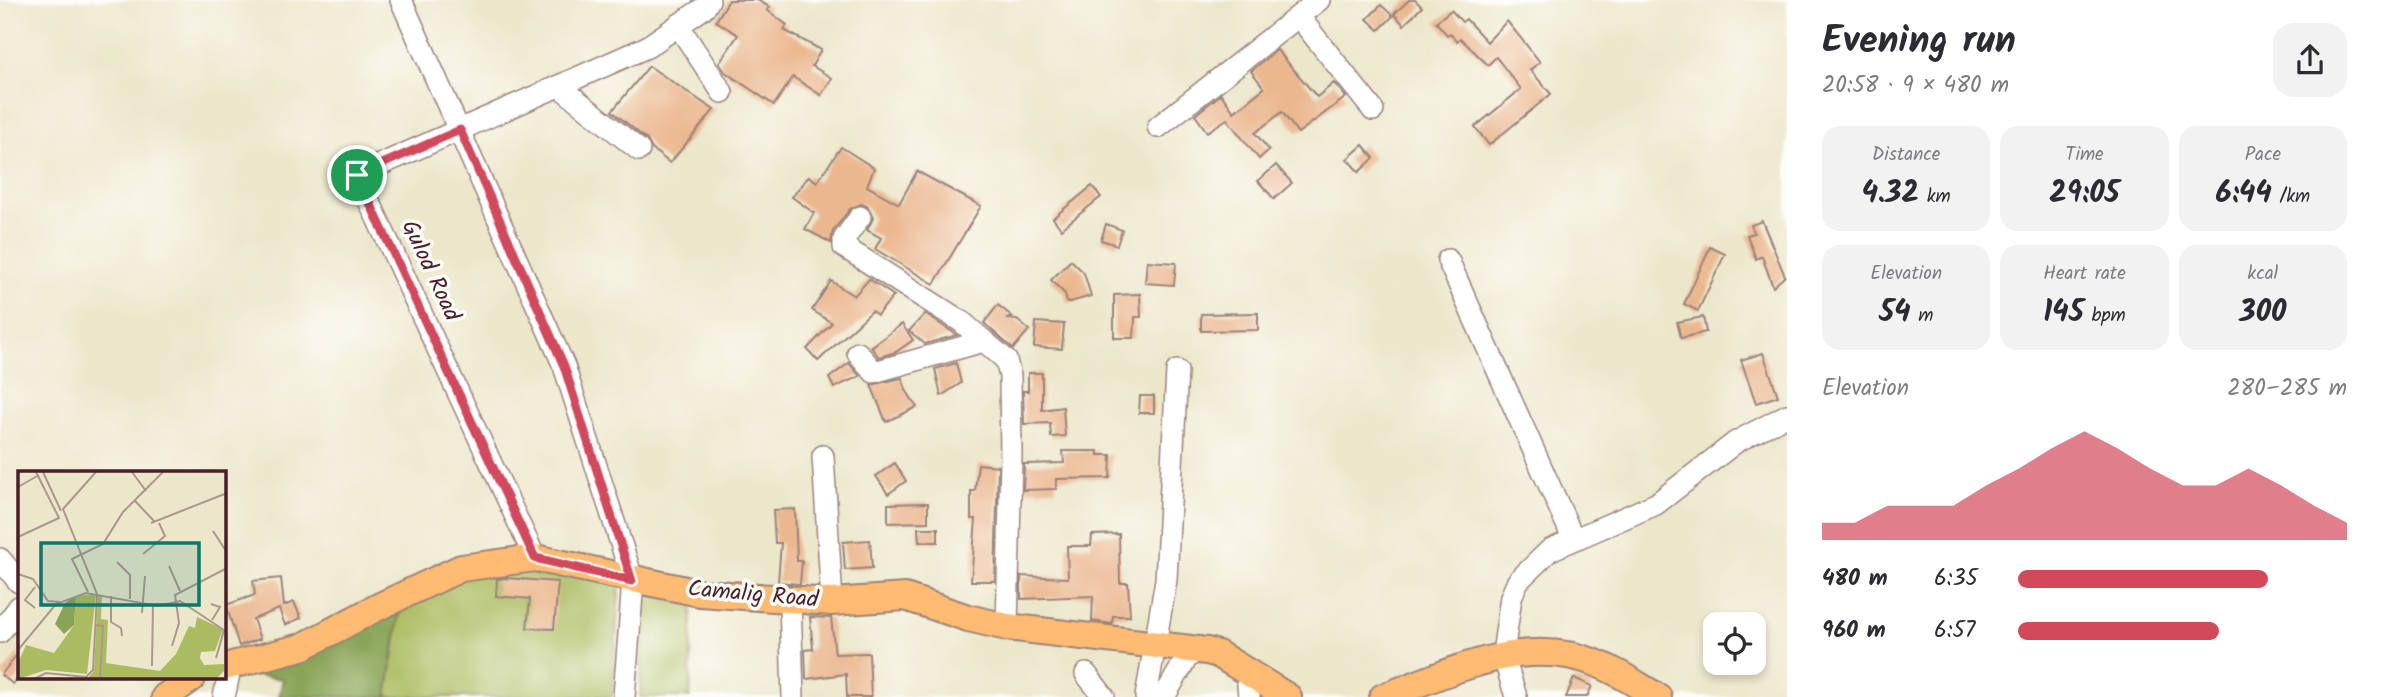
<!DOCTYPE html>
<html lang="en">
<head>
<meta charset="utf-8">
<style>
  :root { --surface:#fff; --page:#f2f2f3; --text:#2b2b33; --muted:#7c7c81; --accent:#d1495b }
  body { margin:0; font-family:Kalam,sans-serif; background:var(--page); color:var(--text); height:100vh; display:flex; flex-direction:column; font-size:26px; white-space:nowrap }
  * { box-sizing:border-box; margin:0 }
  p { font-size:23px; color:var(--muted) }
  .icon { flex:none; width:38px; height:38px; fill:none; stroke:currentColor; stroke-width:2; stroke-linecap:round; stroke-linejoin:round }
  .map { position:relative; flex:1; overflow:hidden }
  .panel { display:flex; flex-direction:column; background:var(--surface); width:595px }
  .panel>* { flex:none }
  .buttons { position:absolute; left:1703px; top:612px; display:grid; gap:14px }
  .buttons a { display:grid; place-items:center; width:63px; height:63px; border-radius:14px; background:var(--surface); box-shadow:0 4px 10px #0003; font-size:35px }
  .pin { position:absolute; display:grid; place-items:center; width:60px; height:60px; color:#fff; margin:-30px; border:4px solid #fff; border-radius:50%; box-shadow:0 2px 7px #0007 }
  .round { display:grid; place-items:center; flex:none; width:74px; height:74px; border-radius:21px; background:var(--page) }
  .head { display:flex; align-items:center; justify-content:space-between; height:119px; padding:0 35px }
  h1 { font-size:38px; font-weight:700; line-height:52px }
  .figures { display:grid; grid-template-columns:repeat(3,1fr); gap:10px; height:119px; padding:7px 35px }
  .figures div { display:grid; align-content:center; border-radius:18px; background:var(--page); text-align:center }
  .figures b { font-size:30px; font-weight:700 }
  .figures small { font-size:19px; font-weight:400 }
  .figures p { font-size:19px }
  .chart { height:196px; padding:14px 35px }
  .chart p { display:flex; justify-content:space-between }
  .chart svg { width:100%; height:126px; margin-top:7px; fill:var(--accent); opacity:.7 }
  ul { padding:0 35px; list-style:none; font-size:23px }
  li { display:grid; grid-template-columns:112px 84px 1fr; align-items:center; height:52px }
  li i { height:18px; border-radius:9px; background:var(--accent) }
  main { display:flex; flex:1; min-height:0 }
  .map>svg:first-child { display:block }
  .green { fill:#abbc60; stroke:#7a6e46; stroke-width:2 }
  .forest { fill:#88a456; stroke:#696240; stroke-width:2 }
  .building { fill:#ebb78f }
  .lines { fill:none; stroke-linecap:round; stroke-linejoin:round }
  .minor-casing { stroke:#9b837b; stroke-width:24 }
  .major-casing { stroke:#9b837b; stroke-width:30 }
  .minor { stroke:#fff; stroke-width:21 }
  .major { stroke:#febb71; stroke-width:26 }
  .route-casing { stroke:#fff; stroke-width:14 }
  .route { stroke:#d1495b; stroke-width:9 }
  .labels { text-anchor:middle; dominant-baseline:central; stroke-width:7; stroke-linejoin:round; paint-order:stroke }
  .street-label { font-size:23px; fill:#4a1f2b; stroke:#fdfcf7 }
  .inset-road { fill:none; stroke:#ab978b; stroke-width:2 }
  .view { fill:#0f766e; fill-opacity:0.15; stroke:#0f766e; stroke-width:3.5 }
  .inset-edge { fill:none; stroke:#4a1f2b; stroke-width:3.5 }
</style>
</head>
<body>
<main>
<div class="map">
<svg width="1787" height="697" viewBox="0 0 1787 697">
  <rect width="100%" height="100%" fill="#fdfcf7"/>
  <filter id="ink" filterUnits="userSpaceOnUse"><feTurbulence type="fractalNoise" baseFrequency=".0143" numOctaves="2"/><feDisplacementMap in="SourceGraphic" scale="14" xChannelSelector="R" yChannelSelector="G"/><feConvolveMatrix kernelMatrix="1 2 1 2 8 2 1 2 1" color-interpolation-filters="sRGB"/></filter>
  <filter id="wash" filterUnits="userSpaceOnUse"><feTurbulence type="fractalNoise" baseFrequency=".00686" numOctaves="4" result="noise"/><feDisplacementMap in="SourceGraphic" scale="28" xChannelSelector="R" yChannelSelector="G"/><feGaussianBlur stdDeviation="1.57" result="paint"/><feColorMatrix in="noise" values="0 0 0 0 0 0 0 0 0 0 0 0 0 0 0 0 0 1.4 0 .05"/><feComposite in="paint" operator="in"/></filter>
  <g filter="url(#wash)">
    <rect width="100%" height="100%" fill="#ece7cb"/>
    <g class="green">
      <path d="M512,559L620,578L612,697H387L402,595Z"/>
      <path d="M646,584L693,592L690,697H640Z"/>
    </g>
    <path class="forest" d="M402,595L387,697H279L283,679L224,671Z"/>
    <g id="blocks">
      <g class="building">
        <path d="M729,0H757L770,7L767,10L787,25L784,30L821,50L812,66L832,78L821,95L793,77L774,105L725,72L719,63L738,35L716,21Z"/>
        <path d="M1409,0H1415L1422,7L1404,25L1394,14Z"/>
        <path d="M1381,5L1393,16L1379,30L1367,19Z"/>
        <path d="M1451,10L1462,22L1466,19L1487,42L1507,21L1540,62L1530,70L1551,94L1489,145L1475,127L1521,89L1496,57L1488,65L1460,38L1457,41L1450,33L1447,35L1436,22Z"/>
        <path d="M1277,50L1317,97L1334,83L1346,97L1298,133L1282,112L1255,133L1269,150L1259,159L1227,119L1207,132L1195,115L1221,94L1234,112L1264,88L1251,71Z"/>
        <path d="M649,66L714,110L670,163L652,149L647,140L612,111Z"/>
        <path d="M1363,145L1374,158L1359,172L1347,159Z"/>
        <path d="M841,147L874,168L867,186L899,204L917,171L981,206L934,284L875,249L881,238L867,230L873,218L867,206L861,204L850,209L833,231L831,243L805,229L814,213L792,197L809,176L817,182Z"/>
        <path d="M1276,165L1292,183L1274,199L1258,181Z"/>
        <path d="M1092,186L1101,197L1061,229L1053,218Z"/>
        <path d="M1762,221L1785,276L1773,287L1762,256L1756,259L1747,235L1754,233L1751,225Z"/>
        <path d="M1106,224L1122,230L1117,245L1101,240Z"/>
        <path d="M1710,247L1725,254L1698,311L1684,304Z"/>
        <path d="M1071,260L1084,273L1091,296L1067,303L1065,294L1051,280Z"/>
        <path d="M1147,261L1176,263L1174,285L1145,283Z"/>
        <path d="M869,279L894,296L877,315L872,311L818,361L807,349L832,323L812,310L831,281L854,296Z"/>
        <path d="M1140,294L1141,317H1135L1134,338H1114V295Z"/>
        <path d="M998,305L1013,317L1006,319L1017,320L1029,330L1013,349L984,323Z"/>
        <path d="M1258,313V330L1201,331V314Z"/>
        <path d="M925,314L954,333L957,335L925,344L909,331Z"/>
        <path d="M1703,317L1706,332L1681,338L1677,322Z"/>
        <path d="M1036,322L1064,324L1062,349L1034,347Z"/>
        <path d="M902,324L913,340L896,352L879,357L871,347Z"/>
        <path d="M1763,353L1778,396L1756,403L1741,360Z"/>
        <path d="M849,363L860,376L834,388L829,378Z"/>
        <path d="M956,363L961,383L941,396L935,369Z"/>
        <path d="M1028,373H1042V410L1063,407L1065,436L1051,437L1050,423L1024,424L1023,391H1028Z"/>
        <path d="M902,378L906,390L917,407L886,422L871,385Z"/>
        <path d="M1140,396H1154V413H1139Z"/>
        <path d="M1063,451H1098V455H1111L1110,478L1056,479V489L1023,490L1024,464L1064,463Z"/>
        <path d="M895,463L906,481L888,494L876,476Z"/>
        <path d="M978,464L998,466L995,581H971L976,519H971V491H975Z"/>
        <path d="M928,503V522L888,523V504Z"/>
        <path d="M795,509L797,561H802L800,584L778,582L781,543H775L773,510Z"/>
        <path d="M918,528H938V542H919Z"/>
        <path d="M1119,534L1120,583H1128L1130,616H1113L1112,624L1092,621L1093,596L1021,599V576L1068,578L1067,546H1091L1092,535Z"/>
        <path d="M870,540L872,568L845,570L843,542Z"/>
        <path d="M281,578L284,606L294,602L301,618L285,625L279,609L253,619L260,639L239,646L226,605L255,595L253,581Z"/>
        <path d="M506,578L558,582L554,629L527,628L530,599L496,596L497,579Z"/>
        <path d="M810,617L831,618L835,654L869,653L871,697H847L846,674L806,679L805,650L813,649Z"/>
        <path d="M19,652V676L13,684L1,675Z"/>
        <path d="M1574,678L1592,686L1587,697H1566Z"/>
      </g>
    </g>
  </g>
  <g filter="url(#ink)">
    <use href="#blocks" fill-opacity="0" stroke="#9b837b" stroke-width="2"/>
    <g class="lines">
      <g class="minor-casing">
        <g id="minor">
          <path d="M401,0L564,366L633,581L624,697"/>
          <path d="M1299,17L1373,110"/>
          <path d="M678,25L722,92"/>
          <path d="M559,86L639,150"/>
          <path d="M1158,127L1319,0"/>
          <path d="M860,217L844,239V247L962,322L1006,360L1010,376L1011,457L1007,627"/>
          <path d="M1448,260L1573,538"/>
          <path d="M858,353L874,372L984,341"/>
          <path d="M823,456L832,602"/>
          <path d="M535,558L357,175L647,47L705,7L709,0"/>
          <path d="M0,559L19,582"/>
          <path d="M790,600L793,697"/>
          <path d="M0,632L19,607"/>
          <path d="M1247,672L1249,697"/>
          <path d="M1086,674L1104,697"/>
          <path d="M224,697L231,665"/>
          <path d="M1146,697L1166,580L1177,371"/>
          <path d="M1164,697L1186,659L1197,649"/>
          <path d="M1516,697L1503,654L1511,597L1518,581L1550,550L1656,504L1736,442L1787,415"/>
        </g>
      </g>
      <g class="major-casing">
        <g id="major">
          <path d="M224,667L302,647L378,607L461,568L535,558L700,593L832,602L905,597L968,618L1007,627L1207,651L1218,654L1288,697"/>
          <path d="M165,697L192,678"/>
          <path d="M1383,697C1452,672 1523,634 1596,663C1618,671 1638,686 1658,697"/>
        </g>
      </g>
      <use href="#minor" class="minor"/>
      <use href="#major" class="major"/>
    </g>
  </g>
  <g class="lines" filter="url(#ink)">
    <g class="route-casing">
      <path id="route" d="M460,130L564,366L632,581L535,558L357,175Z"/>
    </g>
    <use href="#route" class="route"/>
  </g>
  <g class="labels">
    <g class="street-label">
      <text transform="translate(430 271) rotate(65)">Gulod Road</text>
      <text transform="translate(753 595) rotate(5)">Camalig Road</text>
    </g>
  </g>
  <g transform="translate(18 471)">
    <rect width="208" height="208" fill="#ece7cb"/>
    <path d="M78,123L69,203L28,199L0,208V192L8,174L36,182L56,154L58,125ZM80,124H84L83,148L90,149L88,192L142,200L158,183L171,155L177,157L179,146L205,158L197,180L183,181L182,187L186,194L206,193V200L198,208H69L76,200Z" fill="#abbc60"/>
    <path d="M58,125L56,154L46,163L37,153L47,132Z" fill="#88a456"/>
    <path class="inset-road" d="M25,1L43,40M114,1L128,20M0,16L21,4M117,30L137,51M133,52L209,22M195,60L208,80M0,66L41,47L18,1M125,83L147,65L141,52M99,91L112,104V128M151,95L162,120M0,103L15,108L30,130L42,131M70,121L54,88L85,73L105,41L145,1M93,125V151L103,157L104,165M193,133L202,136L194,149M17,137L7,129L17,116M124,142L127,105M77,154L85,155L82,208M154,175L161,152L157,124L209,97M0,179L38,133L68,122L140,135L162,130L209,161M198,187L206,159M134,195L135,133M16,208L28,202L68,206L75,199L79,123L45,38L78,1"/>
    <path class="view" d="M23,72H181V134H23Z"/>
    <rect width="208" height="208" class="inset-edge"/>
  </g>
</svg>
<div class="buttons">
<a><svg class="icon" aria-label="locate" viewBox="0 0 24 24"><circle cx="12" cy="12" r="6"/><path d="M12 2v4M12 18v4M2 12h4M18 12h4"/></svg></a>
</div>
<div class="pin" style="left:357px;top:175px;background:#1e9e55"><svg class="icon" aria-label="arrive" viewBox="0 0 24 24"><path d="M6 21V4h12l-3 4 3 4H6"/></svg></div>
</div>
<section class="panel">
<div class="head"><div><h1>Evening run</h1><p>20:58 · 9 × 480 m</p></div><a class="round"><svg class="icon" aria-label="share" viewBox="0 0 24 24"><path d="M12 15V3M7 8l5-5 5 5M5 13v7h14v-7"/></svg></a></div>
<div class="figures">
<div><p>Distance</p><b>4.32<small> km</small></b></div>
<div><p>Time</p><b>29:05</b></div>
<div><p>Pace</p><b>6:44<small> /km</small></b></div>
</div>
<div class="figures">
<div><p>Elevation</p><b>54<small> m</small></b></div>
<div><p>Heart rate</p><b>145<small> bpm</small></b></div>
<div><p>kcal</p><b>300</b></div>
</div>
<div class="chart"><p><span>Elevation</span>280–285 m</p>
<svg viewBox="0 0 160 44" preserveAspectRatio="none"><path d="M0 44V38L10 38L20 32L30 32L40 32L50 25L60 19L70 12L80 6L90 12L100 19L110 25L120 25L130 19L140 25L150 32L160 38V44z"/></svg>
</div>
<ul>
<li><b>480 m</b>6:35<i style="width:76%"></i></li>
<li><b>960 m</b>6:57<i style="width:61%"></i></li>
</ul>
</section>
</main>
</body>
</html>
